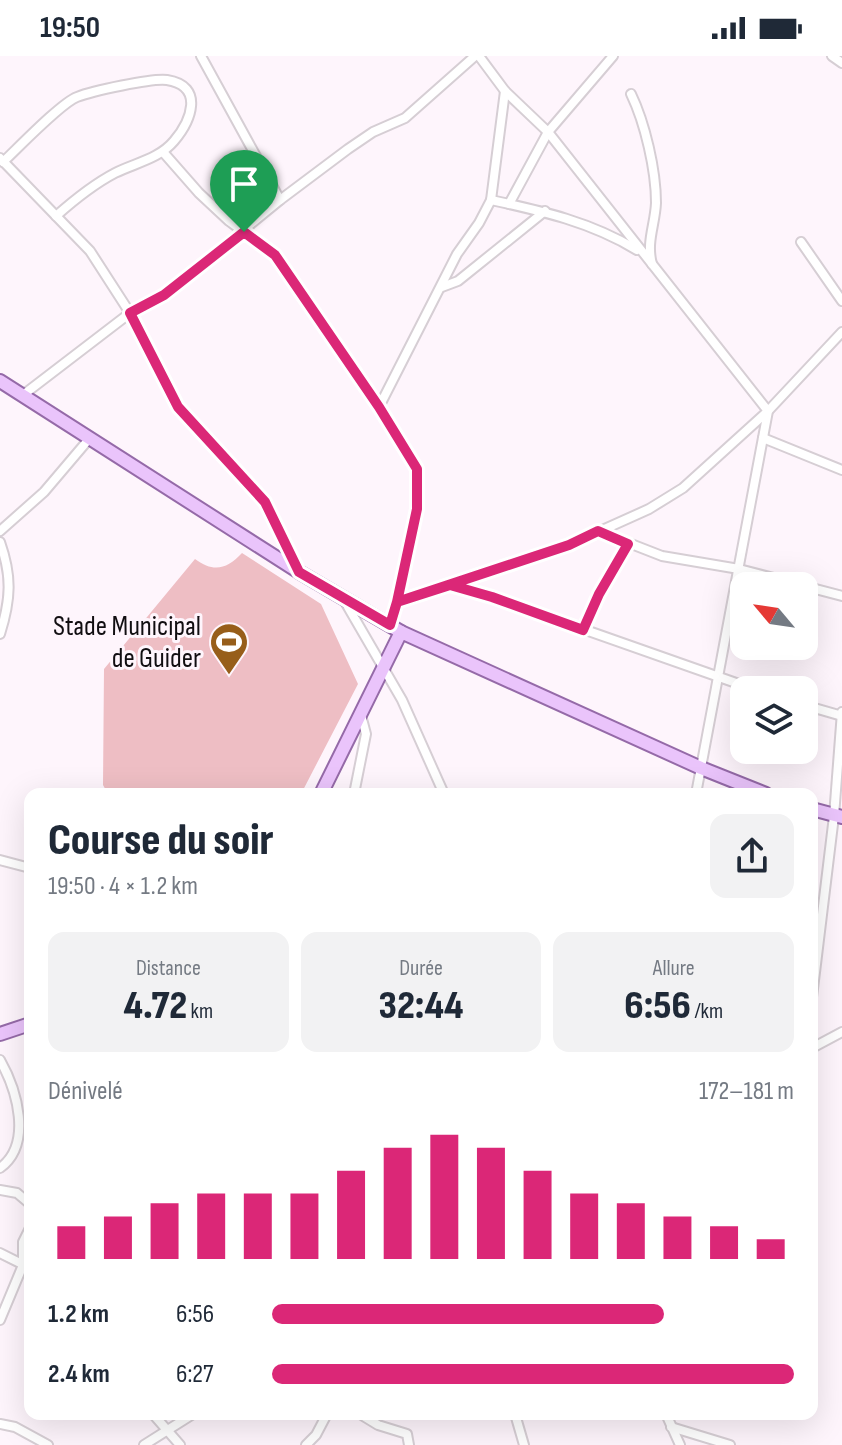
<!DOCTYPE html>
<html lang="fr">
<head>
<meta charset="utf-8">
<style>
  :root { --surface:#fff; --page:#f2f2f3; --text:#1f2937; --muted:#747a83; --accent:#db2777 }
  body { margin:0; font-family:"Sofia Sans Condensed",sans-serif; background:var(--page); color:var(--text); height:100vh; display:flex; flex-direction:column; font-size:30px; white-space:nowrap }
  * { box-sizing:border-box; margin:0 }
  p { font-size:26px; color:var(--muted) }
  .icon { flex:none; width:44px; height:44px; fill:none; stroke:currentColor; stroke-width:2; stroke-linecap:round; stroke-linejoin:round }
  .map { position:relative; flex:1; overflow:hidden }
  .drawer { position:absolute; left:24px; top:732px; width:794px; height:632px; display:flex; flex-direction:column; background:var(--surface); border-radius:16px; box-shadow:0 8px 32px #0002 }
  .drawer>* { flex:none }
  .needle { width:52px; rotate:299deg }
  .buttons { position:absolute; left:730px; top:516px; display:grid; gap:16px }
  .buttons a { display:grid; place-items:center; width:88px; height:88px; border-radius:16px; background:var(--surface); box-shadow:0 8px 32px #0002; font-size:40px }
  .pin { position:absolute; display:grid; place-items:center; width:68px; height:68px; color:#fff; margin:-82px -34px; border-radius:50% 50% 50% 0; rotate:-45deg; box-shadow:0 0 8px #0007 }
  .pin .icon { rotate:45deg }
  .round { display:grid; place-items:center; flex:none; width:84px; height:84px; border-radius:16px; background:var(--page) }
  .overview { display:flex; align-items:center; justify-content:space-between; height:136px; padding:0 24px }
  h1 { font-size:44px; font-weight:800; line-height:60px }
  .stats { display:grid; grid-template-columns:repeat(3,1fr); gap:12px; height:136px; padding:8px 24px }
  .stats div { display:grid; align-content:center; border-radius:16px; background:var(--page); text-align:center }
  .stats b { font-size:40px; font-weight:800 }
  .stats small { font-size:22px; font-weight:400 }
  .stats p { font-size:22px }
  .chart { height:224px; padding:16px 24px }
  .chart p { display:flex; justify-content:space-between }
  .chart svg { width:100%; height:144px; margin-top:8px; stroke:var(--accent); stroke-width:6 }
  ul { padding:0 24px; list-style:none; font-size:26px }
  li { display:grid; grid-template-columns:128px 96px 1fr; align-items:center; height:60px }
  li i { height:20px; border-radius:10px; background:var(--accent) }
  .status { display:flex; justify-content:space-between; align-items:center; height:56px; padding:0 40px; background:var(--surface); direction:ltr }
  .status svg { height:22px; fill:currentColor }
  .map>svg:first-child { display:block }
  .green { fill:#eebec4 }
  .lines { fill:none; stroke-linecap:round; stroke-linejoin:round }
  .minor-casing { stroke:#d6ced4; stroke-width:12 }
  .primary-casing { stroke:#956aa8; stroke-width:16 }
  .minor { stroke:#fff; stroke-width:8 }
  .primary { stroke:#eac4fb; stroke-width:12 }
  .route-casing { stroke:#fff; stroke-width:16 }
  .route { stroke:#db2777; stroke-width:10 }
  .labels { text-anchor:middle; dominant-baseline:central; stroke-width:6; stroke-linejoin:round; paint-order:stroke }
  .poi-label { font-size:28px; fill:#110e11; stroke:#fef5fc; text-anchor:end }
</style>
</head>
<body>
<div class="status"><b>19:50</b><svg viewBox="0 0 49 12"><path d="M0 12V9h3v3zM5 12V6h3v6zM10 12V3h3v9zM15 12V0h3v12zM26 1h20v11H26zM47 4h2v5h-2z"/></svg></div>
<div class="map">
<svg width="842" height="1389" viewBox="0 0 842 1389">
  <rect width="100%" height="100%" fill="#fef5fc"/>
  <path class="green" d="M242,497L321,548L358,628L301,738H108L103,729L104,613L195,503C214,517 227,513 242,497Z"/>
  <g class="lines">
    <g class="minor-casing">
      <g id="minor">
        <path d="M201,0L280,144"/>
        <path d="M832,0L842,7"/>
        <path d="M631,38C645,67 656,114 656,147C655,169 646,186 652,208"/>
        <path d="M163,96L199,137L229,165L275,199L379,351L417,413V453L397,546L390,569"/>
        <path d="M0,102L90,195L130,257L178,351L265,446L299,516"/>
        <path d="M3,106C18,92 61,47 77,41C92,35 152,22 167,24C205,30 191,65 174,85C159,103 135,107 115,117C94,128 74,144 56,160"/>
        <path d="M491,144C542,155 591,166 637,194"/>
        <path d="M509,148L548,76L613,0"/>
        <path d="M801,186L842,245"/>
        <path d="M442,231L458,225L545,155"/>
        <path d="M23,339L130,257L164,239L280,144L348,93L373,76L405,62L475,0"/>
        <path d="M379,351L457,198L479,167L491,144L505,35"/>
        <path d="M763,382L842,414"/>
        <path d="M0,475L44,436L89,383"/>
        <path d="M598,475L662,500L739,513L842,540"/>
        <path d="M0,486C12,520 11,543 0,578"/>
        <path d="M450,529L492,541L756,634"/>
        <path d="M344,544L402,644L444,738"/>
        <path d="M397,546L569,489L649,453L683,432L768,355L548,76L505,35L479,0"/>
        <path d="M583,574L599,538L628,488"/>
        <path d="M804,649L842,660"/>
        <path d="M354,738L366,678L361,659"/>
        <path d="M696,738L768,355L842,276"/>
        <path d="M0,804L30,812"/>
        <path d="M812,941L834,760L842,656"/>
        <path d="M812,992L842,976"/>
        <path d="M0,1004C17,1034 33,1088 0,1112"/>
        <path d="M0,1134L17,1137L30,1148"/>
        <path d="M0,1197L30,1212"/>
        <path d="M0,1264L23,1209V1186L30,1172"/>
        <path d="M153,1358L180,1389"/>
        <path d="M360,1358L378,1369L407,1378L409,1389"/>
        <path d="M515,1358L524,1389"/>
        <path d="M666,1358L680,1389"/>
        <path d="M0,1368L15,1371L48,1389"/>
        <path d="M671,1371L730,1389"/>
        <path d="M144,1389L193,1358"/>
        <path d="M306,1389L316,1379L327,1358"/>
      </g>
    </g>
    <g class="primary-casing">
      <g id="primary">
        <path d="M0,325L299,516L401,576"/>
        <path d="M321,738L401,576L701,712L766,738"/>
        <path d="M812,753L842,761"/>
        <path d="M0,978L30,968"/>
      </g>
    </g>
    <use href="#minor" class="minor"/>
    <use href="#primary" class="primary"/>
  </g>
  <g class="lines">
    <g class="route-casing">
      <path id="route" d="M244,176L164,239L130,257L178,351L265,446L299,516L390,569L397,546L450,529L492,541L583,574L599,538L628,488L598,475L569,489L397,546L417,453V413L379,351L275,199L244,176"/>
    </g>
    <use href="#route" class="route"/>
  </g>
  <defs>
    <g id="stadium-pin" transform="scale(2)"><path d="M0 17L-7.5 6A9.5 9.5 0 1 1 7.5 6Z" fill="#975e1a" stroke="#fef5fc"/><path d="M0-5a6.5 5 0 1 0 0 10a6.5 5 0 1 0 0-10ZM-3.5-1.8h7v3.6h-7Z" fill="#fff"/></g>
  </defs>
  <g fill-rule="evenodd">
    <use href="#stadium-pin" x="229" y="586"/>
  </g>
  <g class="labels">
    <g class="poi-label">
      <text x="201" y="570">Stade Municipal<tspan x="201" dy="32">de Guider</tspan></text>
    </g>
  </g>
</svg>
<div class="buttons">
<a><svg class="needle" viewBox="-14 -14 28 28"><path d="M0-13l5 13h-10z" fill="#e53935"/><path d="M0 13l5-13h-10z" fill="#747a83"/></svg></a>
<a><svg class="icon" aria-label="layers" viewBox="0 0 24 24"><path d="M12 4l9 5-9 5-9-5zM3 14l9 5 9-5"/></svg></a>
</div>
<div class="pin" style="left:244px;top:176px;background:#1e9e55"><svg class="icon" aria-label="arrive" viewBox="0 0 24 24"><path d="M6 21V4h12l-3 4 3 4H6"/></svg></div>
<section class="drawer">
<div class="overview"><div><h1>Course du soir</h1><p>19:50 · 4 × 1.2 km</p></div><a class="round"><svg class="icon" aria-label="share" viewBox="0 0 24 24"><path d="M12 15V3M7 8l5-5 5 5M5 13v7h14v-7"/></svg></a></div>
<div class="stats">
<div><p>Distance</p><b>4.72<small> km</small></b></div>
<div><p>Durée</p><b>32:44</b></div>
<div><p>Allure</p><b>6:56<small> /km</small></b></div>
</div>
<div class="chart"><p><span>Dénivelé</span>172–181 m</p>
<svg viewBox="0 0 160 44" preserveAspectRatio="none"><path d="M5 44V34M15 44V31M25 44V27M35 44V24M45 44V24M55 44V24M65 44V17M75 44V10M85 44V6M95 44V10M105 44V17M115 44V24M125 44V27M135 44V31M145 44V34M155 44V38"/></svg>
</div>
<ul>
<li><b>1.2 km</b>6:56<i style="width:75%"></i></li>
<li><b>2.4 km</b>6:27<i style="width:100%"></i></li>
</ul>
</section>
</div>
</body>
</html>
